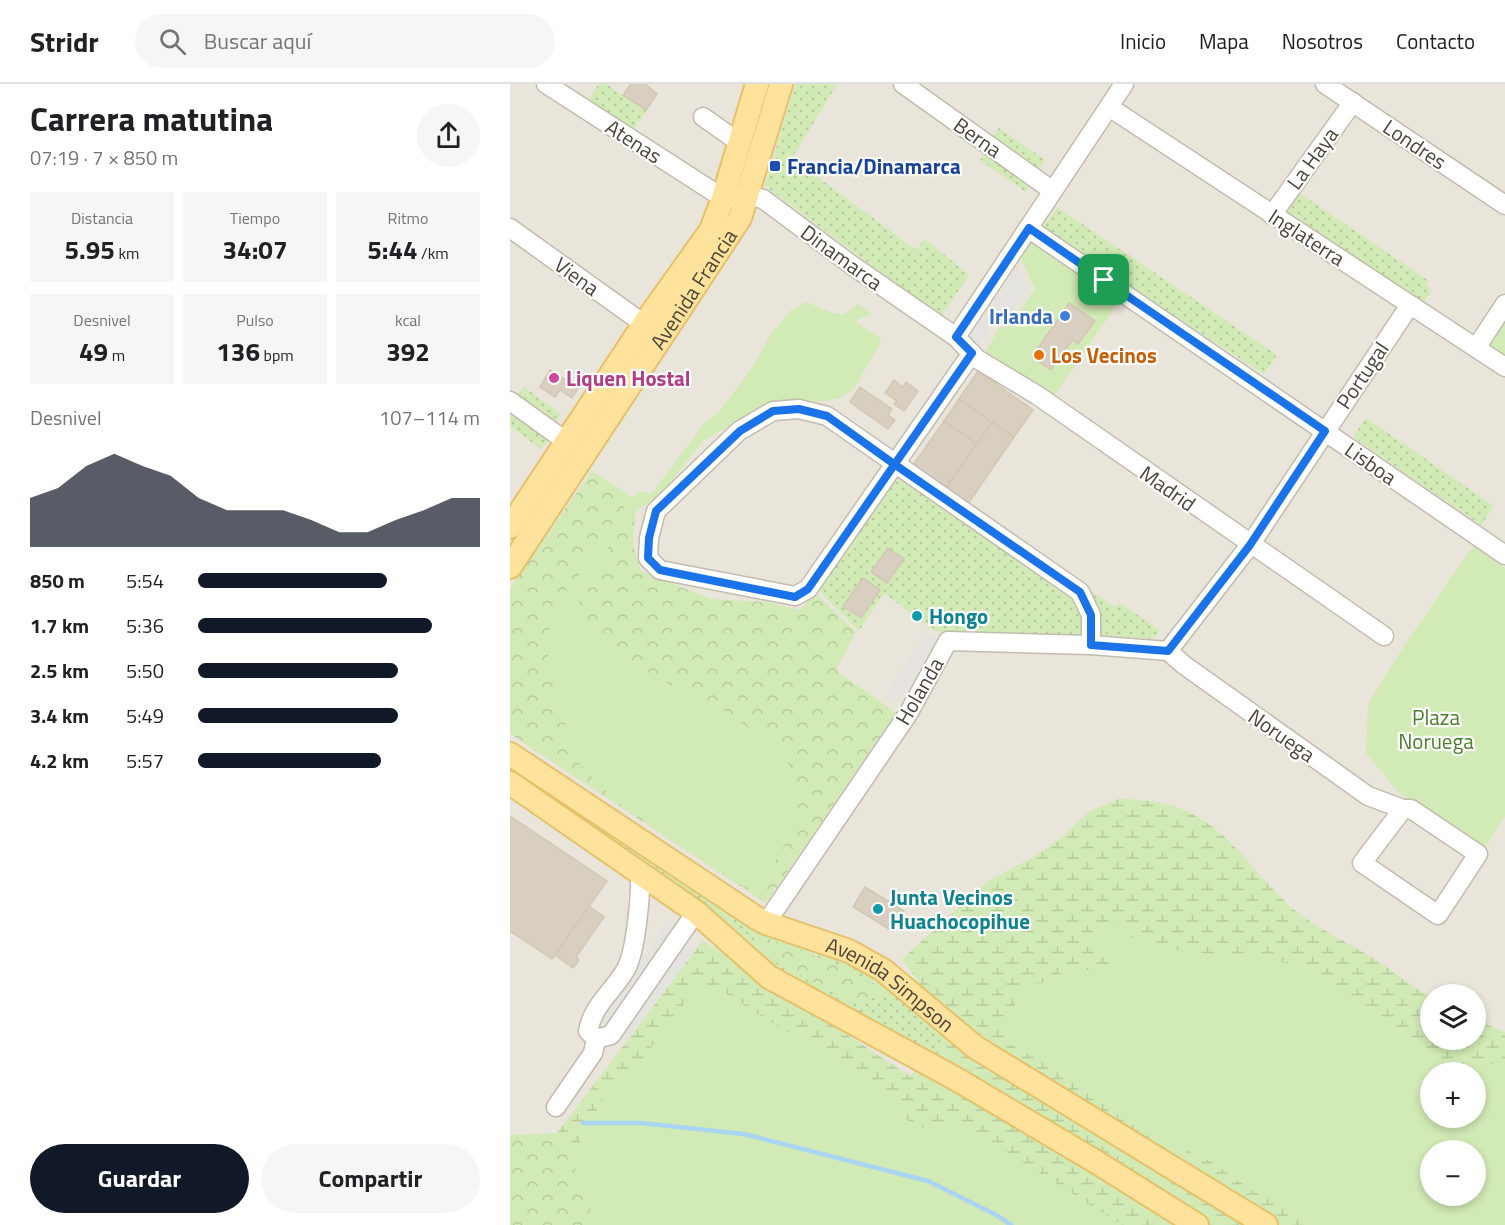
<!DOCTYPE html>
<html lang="es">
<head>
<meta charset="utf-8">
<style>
  :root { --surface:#fff; --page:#f6f6f6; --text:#202124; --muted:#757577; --line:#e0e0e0; --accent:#111827 }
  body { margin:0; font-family:"Titillium Web",sans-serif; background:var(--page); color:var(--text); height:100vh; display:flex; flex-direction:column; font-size:22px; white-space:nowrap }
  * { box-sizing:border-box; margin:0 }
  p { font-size:20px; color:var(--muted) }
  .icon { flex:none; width:33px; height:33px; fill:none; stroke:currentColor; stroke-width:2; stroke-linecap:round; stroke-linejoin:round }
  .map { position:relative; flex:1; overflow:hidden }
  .side { display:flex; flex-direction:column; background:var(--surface); width:510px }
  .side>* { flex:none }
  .buttons { position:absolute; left:910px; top:900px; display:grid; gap:12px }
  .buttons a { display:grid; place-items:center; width:66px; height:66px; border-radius:50%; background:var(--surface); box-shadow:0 3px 9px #0003; font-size:30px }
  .pin { position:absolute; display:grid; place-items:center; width:51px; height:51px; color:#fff; margin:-26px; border-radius:12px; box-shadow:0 3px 9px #0006 }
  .round { display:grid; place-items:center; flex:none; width:63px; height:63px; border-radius:32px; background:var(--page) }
  .headline { display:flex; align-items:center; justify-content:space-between; height:102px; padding:0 30px }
  h1 { font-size:33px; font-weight:700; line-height:45px }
  .metrics { display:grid; grid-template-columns:repeat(3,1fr); gap:9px; height:102px; padding:6px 30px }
  .metrics div { display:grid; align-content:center; border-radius:0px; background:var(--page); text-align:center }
  .metrics b { font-size:26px; font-weight:700 }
  .metrics small { font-size:16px; font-weight:400 }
  .metrics p { font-size:16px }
  .chart { height:168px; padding:12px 30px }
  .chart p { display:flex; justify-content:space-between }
  .chart svg { width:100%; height:108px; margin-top:6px; fill:var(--accent); opacity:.7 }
  .primary-button { display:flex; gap:12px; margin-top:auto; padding:12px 30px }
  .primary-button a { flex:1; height:69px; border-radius:36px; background:var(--accent); color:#fff; font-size:24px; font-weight:700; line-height:69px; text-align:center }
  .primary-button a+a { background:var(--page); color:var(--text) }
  ul { padding:0 30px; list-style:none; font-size:20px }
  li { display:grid; grid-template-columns:96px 72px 1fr; align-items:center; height:45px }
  li i { height:15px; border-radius:8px; background:var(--accent) }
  header { display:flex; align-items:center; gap:36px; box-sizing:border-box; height:84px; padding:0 30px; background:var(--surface); border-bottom:2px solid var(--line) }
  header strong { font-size:28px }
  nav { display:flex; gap:33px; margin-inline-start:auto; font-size:21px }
  .search { width:420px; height:54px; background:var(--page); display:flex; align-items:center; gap:15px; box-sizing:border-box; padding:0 21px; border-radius:33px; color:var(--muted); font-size:22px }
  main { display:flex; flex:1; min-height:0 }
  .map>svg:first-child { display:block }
  .residential { fill:#eae5da; fill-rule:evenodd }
  .grass { fill:url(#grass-dots) }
  .forest { fill:url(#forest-crowns) }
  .wetland { fill:url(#wetland-marsh); fill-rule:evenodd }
  .park { fill:#d2eab5; fill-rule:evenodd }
  .parking { fill:#e5e3e0 }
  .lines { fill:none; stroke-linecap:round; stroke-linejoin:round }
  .stream { stroke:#a9d4f2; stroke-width:4.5 }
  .building { fill:#d8cfc1; stroke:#d3c7b4; stroke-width:1.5 }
  .minor-casing { stroke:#c2bbae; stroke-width:21 }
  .major-casing { stroke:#e6c16a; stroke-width:26 }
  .minor { stroke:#fff; stroke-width:18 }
  .major { stroke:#ffe39c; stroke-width:22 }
  .route-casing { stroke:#fff; stroke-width:12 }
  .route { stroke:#1a73e8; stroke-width:8 }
  .transit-dot { fill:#1a4fb4; stroke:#fff; stroke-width:2 }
  .shop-dot { fill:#3f7fe0; stroke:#fff; stroke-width:2 }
  .food-dot { fill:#e8710a; stroke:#fff; stroke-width:2 }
  .hotel-dot { fill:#d1479c; stroke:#fff; stroke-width:2 }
  .culture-dot { fill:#0f9aa8; stroke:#fff; stroke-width:2 }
  .labels { text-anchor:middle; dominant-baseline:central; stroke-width:4.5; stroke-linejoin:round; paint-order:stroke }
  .street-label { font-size:21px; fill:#4b4439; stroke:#fff }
  .transit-label { font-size:21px; font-weight:bold; fill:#164399; stroke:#fff; text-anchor:start }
  .shop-label { font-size:21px; font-weight:bold; fill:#366cbe; stroke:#fff; text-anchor:end }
  .food-label { font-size:21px; font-weight:bold; fill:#c56008; stroke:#fff; text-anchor:start }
  .hotel-label { font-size:21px; font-weight:bold; fill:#b23c85; stroke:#fff; text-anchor:start }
  .culture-label { font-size:21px; font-weight:bold; fill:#0d838f; stroke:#fff; text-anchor:start }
  .park-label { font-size:21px; fill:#4a7f2a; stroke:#fff }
</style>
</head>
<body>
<header>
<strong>Stridr</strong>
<div class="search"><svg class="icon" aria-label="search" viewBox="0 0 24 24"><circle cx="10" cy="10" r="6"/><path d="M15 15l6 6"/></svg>Buscar aquí</div>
<nav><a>Inicio</a><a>Mapa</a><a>Nosotros</a><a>Contacto</a></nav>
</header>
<main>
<section class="side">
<div class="headline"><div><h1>Carrera matutina</h1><p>07:19 · 7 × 850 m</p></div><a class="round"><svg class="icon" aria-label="share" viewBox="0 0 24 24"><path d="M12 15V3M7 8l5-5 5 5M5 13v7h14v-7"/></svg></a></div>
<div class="metrics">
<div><p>Distancia</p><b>5.95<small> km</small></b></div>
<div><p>Tiempo</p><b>34:07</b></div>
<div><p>Ritmo</p><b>5:44<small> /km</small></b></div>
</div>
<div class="metrics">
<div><p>Desnivel</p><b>49<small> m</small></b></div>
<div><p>Pulso</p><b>136<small> bpm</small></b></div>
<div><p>kcal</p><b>392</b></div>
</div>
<div class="chart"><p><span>Desnivel</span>107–114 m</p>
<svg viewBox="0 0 160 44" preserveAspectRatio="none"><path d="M0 44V24L10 20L20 11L30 6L40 11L50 15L60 24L70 29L80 29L90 29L100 33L110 38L120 38L130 33L140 29L150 24L160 24V44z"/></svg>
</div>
<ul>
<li><b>850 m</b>5:54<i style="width:67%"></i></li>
<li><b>1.7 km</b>5:36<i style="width:83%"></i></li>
<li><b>2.5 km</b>5:50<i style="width:71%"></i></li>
<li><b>3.4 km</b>5:49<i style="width:71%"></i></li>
<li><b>4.2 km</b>5:57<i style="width:65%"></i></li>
</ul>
<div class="primary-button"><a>Guardar</a><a>Compartir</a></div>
</section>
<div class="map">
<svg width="995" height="1141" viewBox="0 0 995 1141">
  <defs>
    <pattern id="grass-dots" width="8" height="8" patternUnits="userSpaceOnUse" patternTransform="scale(1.5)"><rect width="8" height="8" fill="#d2eab5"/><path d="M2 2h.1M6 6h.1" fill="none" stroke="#b6ca9c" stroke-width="1.8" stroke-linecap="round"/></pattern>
    <pattern id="forest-crowns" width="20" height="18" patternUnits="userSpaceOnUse" patternTransform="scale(1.5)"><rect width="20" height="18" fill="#d2eab5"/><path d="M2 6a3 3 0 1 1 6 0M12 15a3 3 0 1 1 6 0" fill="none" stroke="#b6ca9c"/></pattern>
    <pattern id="wetland-marsh" width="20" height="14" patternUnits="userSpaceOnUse" patternTransform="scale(1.5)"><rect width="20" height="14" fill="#d2eab5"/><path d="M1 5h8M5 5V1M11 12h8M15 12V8" fill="none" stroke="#b6ca9c"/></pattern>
  </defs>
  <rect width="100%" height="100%" fill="#f6f3ec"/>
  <path class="residential" d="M0,0H995V1141H0ZM921,910H966V956H921ZM921,988H966V1034H921ZM921,1066H966V1112H921Z"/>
  <g class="grass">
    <path d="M89,0H96L136,27L122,48L77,18Z"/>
    <path d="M285,0H327L282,74L406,166L415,155L459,191L431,233L255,102Z"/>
    <path d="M489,44L535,76L527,88L481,56Z"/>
    <path d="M476,67L521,100L516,108L470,76Z"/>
    <path d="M788,108L919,197L916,201L922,206L912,221L775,128Z"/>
    <path d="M547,123L767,271L754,290L531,146Z"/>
    <path d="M14,303L51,330L42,343L4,317Z"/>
    <path d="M0,329L38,356L31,365L0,342Z"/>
    <path d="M856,334L984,422L971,441L843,353Z"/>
    <path d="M392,394L568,513L575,524L574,552L454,549L425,547L374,509L349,547L308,506L386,397Z"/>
    <path d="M467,429L605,523L610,519L650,546L643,555L590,551L586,531Z"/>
    <path d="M0,682L289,859L340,881L381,905L448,963L439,978L244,870L0,688Z"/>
  </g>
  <g class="forest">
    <path d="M82,387L126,415L123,461L131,487L201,515L256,518L290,526L305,509L346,548L326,586L386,629L256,819L0,650V504Z"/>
    <path d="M248,851L302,871L349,891L372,904L371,912L343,919L245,867L243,856Z"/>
    <path d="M47,1049L81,1092L364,1141H0V1051Z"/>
  </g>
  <path class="wetland" d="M611,714C624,716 639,716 652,719C716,734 737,784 782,824C809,847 843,860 872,880C890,892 901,903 921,913V956H966V936L995,948V1141H331L81,1093L47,1049L193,857L400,992L451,943L416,909L392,875L477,798L530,769L554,751L580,727ZM921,988H966V1034H921ZM921,1066H966V1112H921Z"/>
  <g class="park">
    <path d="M520,157L610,216L543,314L474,271L489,244L500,240L525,205L510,172Z"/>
    <path d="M296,218L326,230H334L348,220L361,229L360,231L347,236V239L370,254L371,258L343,306L329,314L315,317L267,320L229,336L193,357L148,414L133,422L117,435L100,459L68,519L72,531L86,552L118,578L171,607L206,621L266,663L282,685L286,718L285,744L250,802L241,804L231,801L106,717L69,680L47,614L39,583L37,558L38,551L46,528L56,507L65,497C75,482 116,411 132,408C135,407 138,409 140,411L143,408L196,337L209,328L242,284L261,250L281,226Z"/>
    <path d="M995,227V284L968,267Z"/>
    <path d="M963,462L995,484V732L973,767L890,710L856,669L858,620L894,562Z"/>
    <path d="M595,840H605L625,856L674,868L705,870L723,874L746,872L781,880L813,893L845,915L910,966L952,983L995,979V1141H802L734,1101L702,1078L669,1063L512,966L496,959L494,944L510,910L519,901L539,898L561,882H567L590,891L599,887V879C589,866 576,864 586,845ZM921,988H966V1034H921ZM921,1066H966V1112H921Z"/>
    <path d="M196,901L204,902L282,951L387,1013C391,1020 389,1030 395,1035L427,1051L435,1042L442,1041L487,1062L612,1141H85V1135L64,1081L66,1065L97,1008L123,987L186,904Z"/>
  </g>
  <g class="parking">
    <path d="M507,183L518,204L494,238L482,240L470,261L459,254Z"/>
    <path d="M415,551L428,553L388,618L377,609Z"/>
    <path d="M120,818L141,825L137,856L127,855L125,865L140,877L148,869L141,863L157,835L166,843L161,850L184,868L116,957L78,925L113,883Z"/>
  </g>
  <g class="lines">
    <path class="stream" d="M73,1039H131L234,1050L418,1097L488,1132L501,1141"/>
  </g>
  <g class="building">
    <path d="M121,0H135L147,10L136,26L113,11Z"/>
    <path d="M559,219L585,237L568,260L562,256L541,286L522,273Z"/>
    <path d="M40,286L68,304L62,314L50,306L45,313L30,303Z"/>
    <path d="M468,287L523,326L504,353L449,315Z"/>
    <path d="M384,296L393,303L396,298L408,307L394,327L384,320L387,317L375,309Z"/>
    <path d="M350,303L382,325L378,331L385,336L378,345L340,318Z"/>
    <path d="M449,315L482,338L467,360L434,337Z"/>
    <path d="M434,337L467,360L436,404L403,381Z"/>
    <path d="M482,338L504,353L458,420L436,404Z"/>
    <path d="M378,464L394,475L377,499L361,488Z"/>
    <path d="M353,494L370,506L351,534L333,522Z"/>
    <path d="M0,732L97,797L42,875L0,847Z"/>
    <path d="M355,803L394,827L382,847L343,823Z"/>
    <path d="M79,822L94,833L66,873L69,876L63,884L45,871Z"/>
  </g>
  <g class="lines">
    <g class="minor-casing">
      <g id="minor">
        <path d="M36,0L213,114L238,111L253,115L343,182L446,253L467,275L527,311L874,552"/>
        <path d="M393,0L543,107"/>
        <path d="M815,0L995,121"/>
        <path d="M599,23L995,283"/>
        <path d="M193,33L230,59"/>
        <path d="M762,131L843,18"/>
        <path d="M0,144L134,240"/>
        <path d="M518,144L995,471"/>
        <path d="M446,253L614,0"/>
        <path d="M966,264L995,220"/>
        <path d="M462,269L298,505L285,512L150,486L138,474L139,454L146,427L229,347L263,327L289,325L317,332L570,508L581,531V561"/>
        <path d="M0,317L57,358"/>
        <path d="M658,567L674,581L858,712L893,725L852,779L928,831L968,770L901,725H893"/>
        <path d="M658,567L740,461L900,221"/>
        <path d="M130,789C131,810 126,867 116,885C103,908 84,919 78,947L86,955L101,951L186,828"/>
        <path d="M256,839L398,630L438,557L581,561L658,567"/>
        <path d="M46,1023L83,969L86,955"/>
      </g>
    </g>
    <g class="major-casing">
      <g id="major">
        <path d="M0,443L134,240L201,146L213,114L247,0"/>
        <path id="s1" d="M0,483L230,134L271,0"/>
        <path id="s2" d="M0,670L245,833L256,839L339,867L373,886L465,963L756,1141"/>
        <path d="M0,699L186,828L259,893L448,996L583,1076L687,1141"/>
      </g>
    </g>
    <use href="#minor" class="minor"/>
    <use href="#major" class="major"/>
  </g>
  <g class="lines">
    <g class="route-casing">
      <path id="route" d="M594,196L519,144L446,253L462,269L298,505L285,513L150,486L138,474L139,454L146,427L230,347L263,327L289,325L317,332L384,380L570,508L581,531V561L658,567L740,461L815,347L594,196"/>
    </g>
    <use href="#route" class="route"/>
  </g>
  <rect class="transit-dot" x="259" y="76" width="12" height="12" rx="3"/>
  <circle class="shop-dot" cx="555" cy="232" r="6"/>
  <circle class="food-dot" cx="529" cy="271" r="6"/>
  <circle class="hotel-dot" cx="44" cy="294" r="6"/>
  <g class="culture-dot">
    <circle cx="407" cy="532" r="6"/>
    <circle cx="368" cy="825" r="6"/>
  </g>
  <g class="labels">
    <g class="street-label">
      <text transform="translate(468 53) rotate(35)">Berna</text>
      <text transform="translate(124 57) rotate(33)">Atenas</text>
      <text transform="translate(905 60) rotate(34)">Londres</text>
      <text transform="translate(802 74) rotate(-54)">La Haya</text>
      <text transform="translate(797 153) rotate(33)">Inglaterra</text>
      <text transform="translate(332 173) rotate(36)">Dinamarca</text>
      <text transform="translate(67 192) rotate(36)">Viena</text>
      <text stroke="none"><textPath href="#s1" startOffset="333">Avenida Francia</textPath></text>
      <text transform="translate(852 291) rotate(-56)">Portugal</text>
      <text transform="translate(861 379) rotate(35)">Lisboa</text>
      <text transform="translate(658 404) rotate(35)">Madrid</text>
      <text transform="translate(409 607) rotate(-60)">Holanda</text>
      <text transform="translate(772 651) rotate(35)">Noruega</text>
      <text stroke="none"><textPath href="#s2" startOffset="447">Avenida Simpson</textPath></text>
    </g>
    <g class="transit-label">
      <text x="277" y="82">Francia/Dinamarca</text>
    </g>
    <g class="shop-label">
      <text x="543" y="232">Irlanda</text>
    </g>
    <g class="food-label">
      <text x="541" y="271">Los Vecinos</text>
    </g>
    <g class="hotel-label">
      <text x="56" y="294">Liquen Hostal</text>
    </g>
    <g class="culture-label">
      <text x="419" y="532">Hongo</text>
      <text x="380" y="813">Junta Vecinos<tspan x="380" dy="24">Huachocopihue</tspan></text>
    </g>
    <g class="park-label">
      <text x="926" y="633">Plaza<tspan x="926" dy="24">Noruega</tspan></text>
    </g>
  </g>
</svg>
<div class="buttons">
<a><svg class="icon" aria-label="layers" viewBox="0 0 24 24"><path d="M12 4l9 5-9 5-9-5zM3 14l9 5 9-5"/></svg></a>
<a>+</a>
<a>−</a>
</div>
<div class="pin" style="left:594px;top:196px;background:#1e9e55"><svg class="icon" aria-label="arrive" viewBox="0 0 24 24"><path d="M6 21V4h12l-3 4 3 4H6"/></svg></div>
</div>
</main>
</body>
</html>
